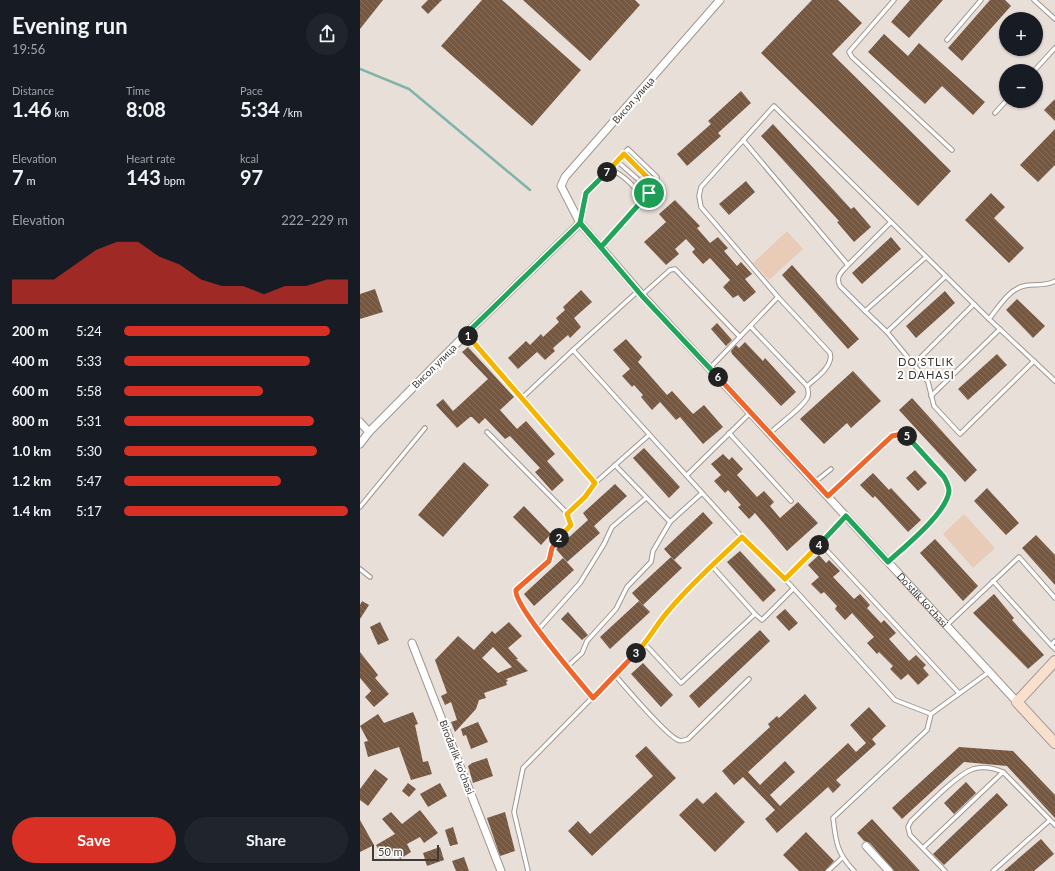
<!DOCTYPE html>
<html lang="en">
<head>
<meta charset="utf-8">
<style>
  :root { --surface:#171b24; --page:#20242c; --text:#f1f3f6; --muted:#9ea1a6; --accent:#d93025 }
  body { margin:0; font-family:Lato,sans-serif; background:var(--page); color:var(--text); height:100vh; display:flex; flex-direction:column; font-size:15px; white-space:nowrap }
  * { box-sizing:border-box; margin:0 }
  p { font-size:13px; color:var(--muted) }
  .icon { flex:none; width:22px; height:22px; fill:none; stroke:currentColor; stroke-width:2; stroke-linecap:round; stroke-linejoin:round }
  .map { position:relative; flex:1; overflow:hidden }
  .details { display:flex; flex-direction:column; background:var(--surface); width:360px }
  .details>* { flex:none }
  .tools { position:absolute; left:639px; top:12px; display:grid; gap:8px }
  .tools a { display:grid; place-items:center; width:44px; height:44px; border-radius:50%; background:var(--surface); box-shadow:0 1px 3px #0004; font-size:20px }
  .scale { position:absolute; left:12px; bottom:10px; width:67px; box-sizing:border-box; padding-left:4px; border:2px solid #3e3b38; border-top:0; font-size:11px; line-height:14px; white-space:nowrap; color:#3e3b38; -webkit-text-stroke:3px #fff; paint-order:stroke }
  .pin { position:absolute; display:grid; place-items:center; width:34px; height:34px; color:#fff; margin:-17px; border:2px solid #fff; border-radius:50%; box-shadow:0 1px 4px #0007 }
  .km { position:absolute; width:20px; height:20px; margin:-10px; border-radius:50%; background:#222; color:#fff; font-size:11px; line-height:20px; text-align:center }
  .round { display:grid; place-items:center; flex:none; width:42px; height:42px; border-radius:21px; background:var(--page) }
  .summary { display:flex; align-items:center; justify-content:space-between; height:68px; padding:0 12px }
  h1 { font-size:22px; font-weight:700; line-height:30px }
  .metrics { display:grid; grid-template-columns:repeat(3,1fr); gap:6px; height:68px; padding:4px 12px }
  .metrics div { display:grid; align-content:center }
  .metrics b { font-size:20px; font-weight:700 }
  .metrics small { font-size:11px; font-weight:400 }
  .metrics p { font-size:11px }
  .chart { height:112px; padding:8px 12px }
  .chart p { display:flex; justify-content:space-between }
  .chart svg { width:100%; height:72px; margin-top:4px; fill:var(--accent); opacity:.7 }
  .action { display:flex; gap:8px; margin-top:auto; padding:8px 12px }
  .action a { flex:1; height:46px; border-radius:24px; background:var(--accent); color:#fff; font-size:16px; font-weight:700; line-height:46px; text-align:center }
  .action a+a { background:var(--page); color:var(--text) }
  ul { padding:0 12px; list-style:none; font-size:13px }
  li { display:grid; grid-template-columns:64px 48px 1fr; align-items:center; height:30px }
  li i { height:10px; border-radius:5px; background:var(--accent) }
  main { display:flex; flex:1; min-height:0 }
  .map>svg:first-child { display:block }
  .pitch { fill:#e9ccb7 }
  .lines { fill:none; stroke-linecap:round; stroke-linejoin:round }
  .stream { stroke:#82b3aa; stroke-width:2.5 }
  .building { fill:url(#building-back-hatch); fill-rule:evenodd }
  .lane-casing { stroke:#9f9690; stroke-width:5.5 }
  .street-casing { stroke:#9f9690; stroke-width:9 }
  .secondary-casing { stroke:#9f9690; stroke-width:12 }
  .lane { stroke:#fff; stroke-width:3.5 }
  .street { stroke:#fff; stroke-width:7 }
  .secondary { stroke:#f8e0cd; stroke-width:10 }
  .split-1-casing { stroke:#fff; stroke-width:8 }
  .split-2-casing { stroke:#fff; stroke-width:8 }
  .split-3-casing { stroke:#fff; stroke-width:8 }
  .split-4-casing { stroke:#fff; stroke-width:8 }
  .split-5-casing { stroke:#fff; stroke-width:8 }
  .split-6-casing { stroke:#fff; stroke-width:8 }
  .split-7-casing { stroke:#fff; stroke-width:8 }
  .split-8-casing { stroke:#fff; stroke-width:8 }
  .split-1 { stroke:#22a559; stroke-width:5 }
  .split-2 { stroke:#f5b400; stroke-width:5 }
  .split-3 { stroke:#f0652b; stroke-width:5 }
  .split-4 { stroke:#f5b400; stroke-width:5 }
  .split-5 { stroke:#22a559; stroke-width:5 }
  .split-6 { stroke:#f0652b; stroke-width:5 }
  .split-7 { stroke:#22a559; stroke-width:5 }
  .split-8 { stroke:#f5b400; stroke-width:5 }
  .labels { text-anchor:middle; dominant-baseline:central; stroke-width:4; stroke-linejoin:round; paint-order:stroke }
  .street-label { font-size:10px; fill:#3e3b38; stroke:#fff }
  .neighbourhood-label { font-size:11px; letter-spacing:1px; fill:#3c3530; stroke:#fff }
</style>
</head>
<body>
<main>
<section class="details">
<div class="summary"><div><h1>Evening run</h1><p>19:56</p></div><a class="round"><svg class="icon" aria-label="share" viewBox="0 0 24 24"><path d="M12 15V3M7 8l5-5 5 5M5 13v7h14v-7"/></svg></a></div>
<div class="metrics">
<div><p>Distance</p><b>1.46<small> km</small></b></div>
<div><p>Time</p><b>8:08</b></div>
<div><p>Pace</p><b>5:34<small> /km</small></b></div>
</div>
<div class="metrics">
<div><p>Elevation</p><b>7<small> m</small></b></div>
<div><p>Heart rate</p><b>143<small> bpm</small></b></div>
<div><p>kcal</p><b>97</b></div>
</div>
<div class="chart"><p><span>Elevation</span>222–229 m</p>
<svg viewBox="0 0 160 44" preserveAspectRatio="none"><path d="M0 44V29L10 29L20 29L30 20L40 11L50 6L60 6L70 15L80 20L90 29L100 33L110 33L120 38L130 33L140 33L150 29L160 29V44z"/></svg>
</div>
<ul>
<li><b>200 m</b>5:24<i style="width:92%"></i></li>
<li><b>400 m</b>5:33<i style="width:83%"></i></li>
<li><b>600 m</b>5:58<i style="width:62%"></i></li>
<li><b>800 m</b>5:31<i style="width:85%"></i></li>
<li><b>1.0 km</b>5:30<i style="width:86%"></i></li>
<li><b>1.2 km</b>5:47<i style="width:70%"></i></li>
<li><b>1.4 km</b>5:17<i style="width:100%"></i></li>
</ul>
<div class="action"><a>Save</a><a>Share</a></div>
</section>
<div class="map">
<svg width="695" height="871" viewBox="0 0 695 871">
  <defs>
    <pattern id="building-back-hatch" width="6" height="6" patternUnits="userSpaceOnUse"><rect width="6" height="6" fill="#765740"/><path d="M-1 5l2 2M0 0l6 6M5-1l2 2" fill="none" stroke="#866d5a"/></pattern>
  </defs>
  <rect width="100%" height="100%" fill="#e9dfd9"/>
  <g class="pitch">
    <path d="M427,231L443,249L409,280L393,263Z"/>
    <path d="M604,514L635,548L613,568L583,534Z"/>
  </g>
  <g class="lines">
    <path class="stream" d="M0,69L49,89L170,190"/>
  </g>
  <g class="building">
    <path d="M0,0H23L0,29Z"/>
    <path d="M68,0H82L68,14L61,7Z"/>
    <path d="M122,0H142L221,70L172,126L81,46Z"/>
    <path d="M163,0H275L280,5L230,61Z"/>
    <path d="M452,0H478L502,23L472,54L591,171L558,206L401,53Z"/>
    <path d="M550,0H583L549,38L531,22Z"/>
    <path d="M630,0H645L651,6L602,61L588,48Z"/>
    <path d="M524,34L548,56L559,43L625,102L613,115L582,86L565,104L508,52Z"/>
    <path d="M381,91L391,103L358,133L361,136L327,166L317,154L351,124L348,121Z"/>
    <path d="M695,99V121L684,110Z"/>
    <path d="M413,124L491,209L494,207L511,227L494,242L477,222L479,221L401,136Z"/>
    <path d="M695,129V165L678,182L660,165Z"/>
    <path d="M386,181L395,192L369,215L359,204Z"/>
    <path d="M631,193L645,207L634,218L664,248L649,263L605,220Z"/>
    <path d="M315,200L340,226L337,228L350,243L358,237L368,248L364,251L377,266L381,262L392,274L385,279L396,292L384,302L378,295L373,298L363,287L370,280L350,258L343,264L332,252L335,249L326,239L315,249L319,254L306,265L284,242L306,222L299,214Z"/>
    <path d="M531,237L541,249L502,284L492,273Z"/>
    <path d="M432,265L499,339L488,349L422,275Z"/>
    <path d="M15,289L23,312L0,319V294Z"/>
    <path d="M221,290L232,302L214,318L221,327L210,338L208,335L193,348L195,351L185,360L177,352L158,369L148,358L166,341L170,345L181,334L183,337L199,322L196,318L205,310L203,307Z"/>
    <path d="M585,291L595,303L556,338L546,326Z"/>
    <path d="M657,299L685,326L673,338L646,310Z"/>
    <path d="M357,323L372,340L366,346L351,329Z"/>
    <path d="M266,339L282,357L278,362L307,395L312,391L333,414L344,405L363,427L343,444L320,417L316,420L300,402L292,410L281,397L283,395L274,385L272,387L262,376L270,369L253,350Z"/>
    <path d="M385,342L403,361L405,358L436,392L421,406L372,354L371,351L376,345L379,348Z"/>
    <path d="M108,347L154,397L140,410L157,429L166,421L195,454L187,461L204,480L192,491L175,472L180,468L150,436L145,439L125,418L119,424L112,417H110L97,428L76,405L83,399L93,411L128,379L102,352Z"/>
    <path d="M637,354L647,365L608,400L598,389Z"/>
    <path d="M493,371L521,401L491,428L487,423L464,444L440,419Z"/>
    <path d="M552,398L617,470L605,482L539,410Z"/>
    <path d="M284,448L320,487L309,498L273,458Z"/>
    <path d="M363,454L369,460L372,457L383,469L377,475L397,497L404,491L414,502L410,506L420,518L438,502L458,523L427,551L395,513L389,519L378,507L381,505L368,490L365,493L354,481L361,475L351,464Z"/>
    <path d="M104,462L129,485L83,537L58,515Z"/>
    <path d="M555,470L567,483L558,491L546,478Z"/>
    <path d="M513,473L529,490L531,488L561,520L548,532L515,496L513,498L500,485Z"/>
    <path d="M255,484L267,496L234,526L240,533L207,562L196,549L228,520L223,513Z"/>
    <path d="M627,488L659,523L646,535L614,501Z"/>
    <path d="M164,506L191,534L181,545L153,517Z"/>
    <path d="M343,512L353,523L314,560L304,549Z"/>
    <path d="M676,535L695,555V585L662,548Z"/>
    <path d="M575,539L618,586L603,601L560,553Z"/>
    <path d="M380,551L416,590L403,602L367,562Z"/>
    <path d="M459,555L466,563L469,560L480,571L473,577L494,599L500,594L510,605L507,608L521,623L524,620L536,633L529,639L549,661L556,655L566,665L563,668L569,675L558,685L548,674L541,680L530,669L533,666L519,652L517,654L507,643L514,637L492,613L485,620L475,609L477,606L464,592L461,594L451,584L459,577L448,565Z"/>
    <path d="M311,557L322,568L283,605L272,593Z"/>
    <path d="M203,558L214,570L174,606L164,594Z"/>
    <path d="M634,594L654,618L652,620L684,655L668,669L613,613Z"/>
    <path d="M2,601L9,605L0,619V605Z"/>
    <path d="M279,601L290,612L250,649L240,637Z"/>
    <path d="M425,609L438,623L429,631L416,617Z"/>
    <path d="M208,612L228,635L222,640L201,619Z"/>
    <path d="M20,622L29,640L18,645L10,627Z"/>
    <path d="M149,622L162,636L148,648L158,659H156L168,671L146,679L148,681L146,682L147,685L124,693L126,698L119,700L116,709L95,732L91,722L97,720L91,702L85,705L81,696L87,693L75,660L98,636L114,650L132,631L135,634ZM133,647L152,667L138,673L122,658Z"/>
    <path d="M400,630L410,641L339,708L329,696Z"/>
    <path d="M0,652L18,675L15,678L29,694L14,707L5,697L11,691L0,678Z"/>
    <path d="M283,663L313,695L301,707L271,674Z"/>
    <path d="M445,694L457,708L388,772L400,785L425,761L435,772L410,795L420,806L488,743L496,752L506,743L490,725L509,707L526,726L512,739L516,744L476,780L481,785L473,793L468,787L417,833L405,819L415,810L383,777L374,785L362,771L410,727L408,724L417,716L419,718Z"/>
    <path d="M53,712L58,724L55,725L63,762L68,761L72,774L51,780L39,747L8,757L4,742L8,741L0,726L18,714L24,723Z"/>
    <path d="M118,722L128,742L111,749L106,735L103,736L101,729Z"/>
    <path d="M286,746L316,778L232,856L208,831L218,821L230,834L293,776L275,756Z"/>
    <path d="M599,747L653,751L695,795V818L647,766L604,762L542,819L532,808Z"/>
    <path d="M127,758L133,776L113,783L108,766L112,763Z"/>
    <path d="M15,769L28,779L8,806L0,800V789Z"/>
    <path d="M606,782L616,793L594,814L584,803Z"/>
    <path d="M48,783L56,789L49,797L42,791Z"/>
    <path d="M80,783L87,796L68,807L60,794Z"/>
    <path d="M356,792L385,822L355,852L319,815L337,798L343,804Z"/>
    <path d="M637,793L648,805L584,865L573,854Z"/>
    <path d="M60,810L78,833L64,843L60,837L47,844L51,852L40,859L35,850L23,857L16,845L35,834L22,819L31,812L42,824Z"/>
    <path d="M145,812L155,851L140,856L127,818Z"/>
    <path d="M512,819L560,871H534L510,843L504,841L497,833Z"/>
    <path d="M0,820L14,845L0,852Z"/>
    <path d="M93,827L98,844L90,846L85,830Z"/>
    <path d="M446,832L474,861L465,871H439L423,855Z"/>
    <path d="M681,839L694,854L674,871H644Z"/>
    <path d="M80,847L84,860L67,866L63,853Z"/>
    <path d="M104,857L109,871H96L92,861Z"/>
  </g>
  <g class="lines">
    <g class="lane-casing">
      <g id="lane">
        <path d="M534,0L489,52L492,57L592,150"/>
        <path d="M674,0L695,19"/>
        <path d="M587,40L621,0"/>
        <path d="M674,71L695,48"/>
        <path d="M635,113L646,101"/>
        <path d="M383,140L488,265L531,222"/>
        <path d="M264,154L296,186"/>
        <path d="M257,161L281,182L289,193"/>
        <path d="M250,169C265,176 274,186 283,199"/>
        <path d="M221,221L226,193L268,149L297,177L296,186L241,247"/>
        <path d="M488,265C482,272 475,276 480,286L505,311L566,257"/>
        <path d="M282,295L310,270L315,269L380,337"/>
        <path d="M418,297L470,353C474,366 455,379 447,386"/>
        <path d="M505,311L527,332L568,382L574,406L600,434L674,361"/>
        <path d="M629,319C638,308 649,289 664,286C674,283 685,287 695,281"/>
        <path d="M390,326L447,386C448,389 449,392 448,396C446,405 418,425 410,433"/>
        <path d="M527,332L586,276"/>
        <path d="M106,334L235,483"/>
        <path d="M213,350L278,291"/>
        <path d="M553,365L614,304"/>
        <path d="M350,368L418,297L341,207L339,196L341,187L414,106L629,319L695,381"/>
        <path d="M571,396L640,329"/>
        <path d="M162,398L213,350L382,537L425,579L535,700L571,714L629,672"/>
        <path d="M127,432L207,513L211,525L192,548L189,561L155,590C153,605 220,682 233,698"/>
        <path d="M369,433L431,501"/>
        <path d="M255,465L310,522L342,493"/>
        <path d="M327,475L390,413"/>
        <path d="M455,482L471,469"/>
        <path d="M468,496L532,437L542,434C554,439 562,452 571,461C577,469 588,478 589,489C590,510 543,548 528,562"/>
        <path d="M0,507L65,428"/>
        <path d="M207,513L225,497L235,483L289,435"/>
        <path d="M460,543L599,693"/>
        <path d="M352,566L395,614"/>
        <path d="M0,569L10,577"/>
        <path d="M425,579L486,516"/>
        <path d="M633,581L691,645"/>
        <path d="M587,625L659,557L695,598"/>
        <path d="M178,630L220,583L244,544L252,527L286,498"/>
        <path d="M695,641L691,645L695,649"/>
        <path d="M285,644C310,602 348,570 382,537"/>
        <path d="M208,666L222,653L227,641L256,609L267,587L291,562L293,551L310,522"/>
        <path d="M254,674C266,688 305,734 318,740C321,742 325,740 328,739L389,679"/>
        <path d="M563,848L643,772"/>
        <path d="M168,871L154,812L163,768L285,644L321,683L395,614L402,620L433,589"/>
        <path d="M468,871L482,858"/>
        <path d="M494,871C477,853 476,843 473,818L567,730L571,714"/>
        <path d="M585,871L550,835L548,827L551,821C565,808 596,775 613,769C623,766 634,768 643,772L695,825"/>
        <path d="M633,871L690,820"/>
      </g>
    </g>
    <g class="street-casing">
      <g id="street">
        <path id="s1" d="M360,0L205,177L201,186L220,223L282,295L657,702"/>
        <path d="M0,422L9,432"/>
        <path d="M0,444L9,432L106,334L220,223"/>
        <path d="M52,643L141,871"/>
        <path d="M506,846L529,871"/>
      </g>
    </g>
    <g class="secondary-casing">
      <path id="secondary" d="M695,661L657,702L695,743"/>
    </g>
    <use href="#lane" class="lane"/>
    <use href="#street" class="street"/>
    <use href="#secondary" class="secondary"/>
  </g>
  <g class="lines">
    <g class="split-1-casing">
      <path id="split-1" d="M108,336L106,334L220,223L241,247L289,193"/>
    </g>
    <g class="split-2-casing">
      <path id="split-2" d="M108,336L235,483L225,497L207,514L211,525L199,538"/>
    </g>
    <g class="split-3-casing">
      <path id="split-3" d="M199,538L192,548L189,561L156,590C153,605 220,682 233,698L276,653"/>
    </g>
    <g class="split-4-casing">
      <path id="split-4" d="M276,653C289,640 297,623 310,609C332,583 358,560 382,537L425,579L459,545"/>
    </g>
    <g class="split-5-casing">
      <path id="split-5" d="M459,545L486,516L528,562C544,547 587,513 589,491C589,486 586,481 584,477L547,436"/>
    </g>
    <g class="split-6-casing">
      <path id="split-6" d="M358,377L468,496L532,436L542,434L547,436"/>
    </g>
    <g class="split-7-casing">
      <path id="split-7" d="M247,172L226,193L220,223L282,296L358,377"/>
    </g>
    <g class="split-8-casing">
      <path id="split-8" d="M247,172L264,154L296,186L289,193"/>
    </g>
    <use href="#split-1" class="split-1"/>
    <use href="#split-2" class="split-2"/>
    <use href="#split-3" class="split-3"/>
    <use href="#split-4" class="split-4"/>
    <use href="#split-5" class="split-5"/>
    <use href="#split-6" class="split-6"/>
    <use href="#split-7" class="split-7"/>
    <use href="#split-8" class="split-8"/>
  </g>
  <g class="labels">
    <g class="street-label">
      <text transform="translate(273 100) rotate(-49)">Висол улица</text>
      <text transform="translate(74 366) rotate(-45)">Висол улица</text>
      <text stroke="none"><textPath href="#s1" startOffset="796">Do'stlik ko'chasi</textPath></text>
      <text transform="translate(97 757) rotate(69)">Birodarlik ko'chasi</text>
    </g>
    <g class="neighbourhood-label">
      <text x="566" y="361">DO'STLIK<tspan x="566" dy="13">2 DAHASI</tspan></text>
    </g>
  </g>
</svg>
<div class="tools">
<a>+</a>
<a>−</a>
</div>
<div class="scale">50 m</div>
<div class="pin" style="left:289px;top:193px;background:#1e9e55"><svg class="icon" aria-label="arrive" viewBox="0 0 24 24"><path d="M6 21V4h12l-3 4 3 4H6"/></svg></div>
<b class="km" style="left:108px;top:336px">1</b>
<b class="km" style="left:199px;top:538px">2</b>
<b class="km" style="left:276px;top:653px">3</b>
<b class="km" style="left:459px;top:545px">4</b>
<b class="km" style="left:547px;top:436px">5</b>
<b class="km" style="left:358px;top:377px">6</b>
<b class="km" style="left:247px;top:172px">7</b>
</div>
</main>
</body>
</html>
